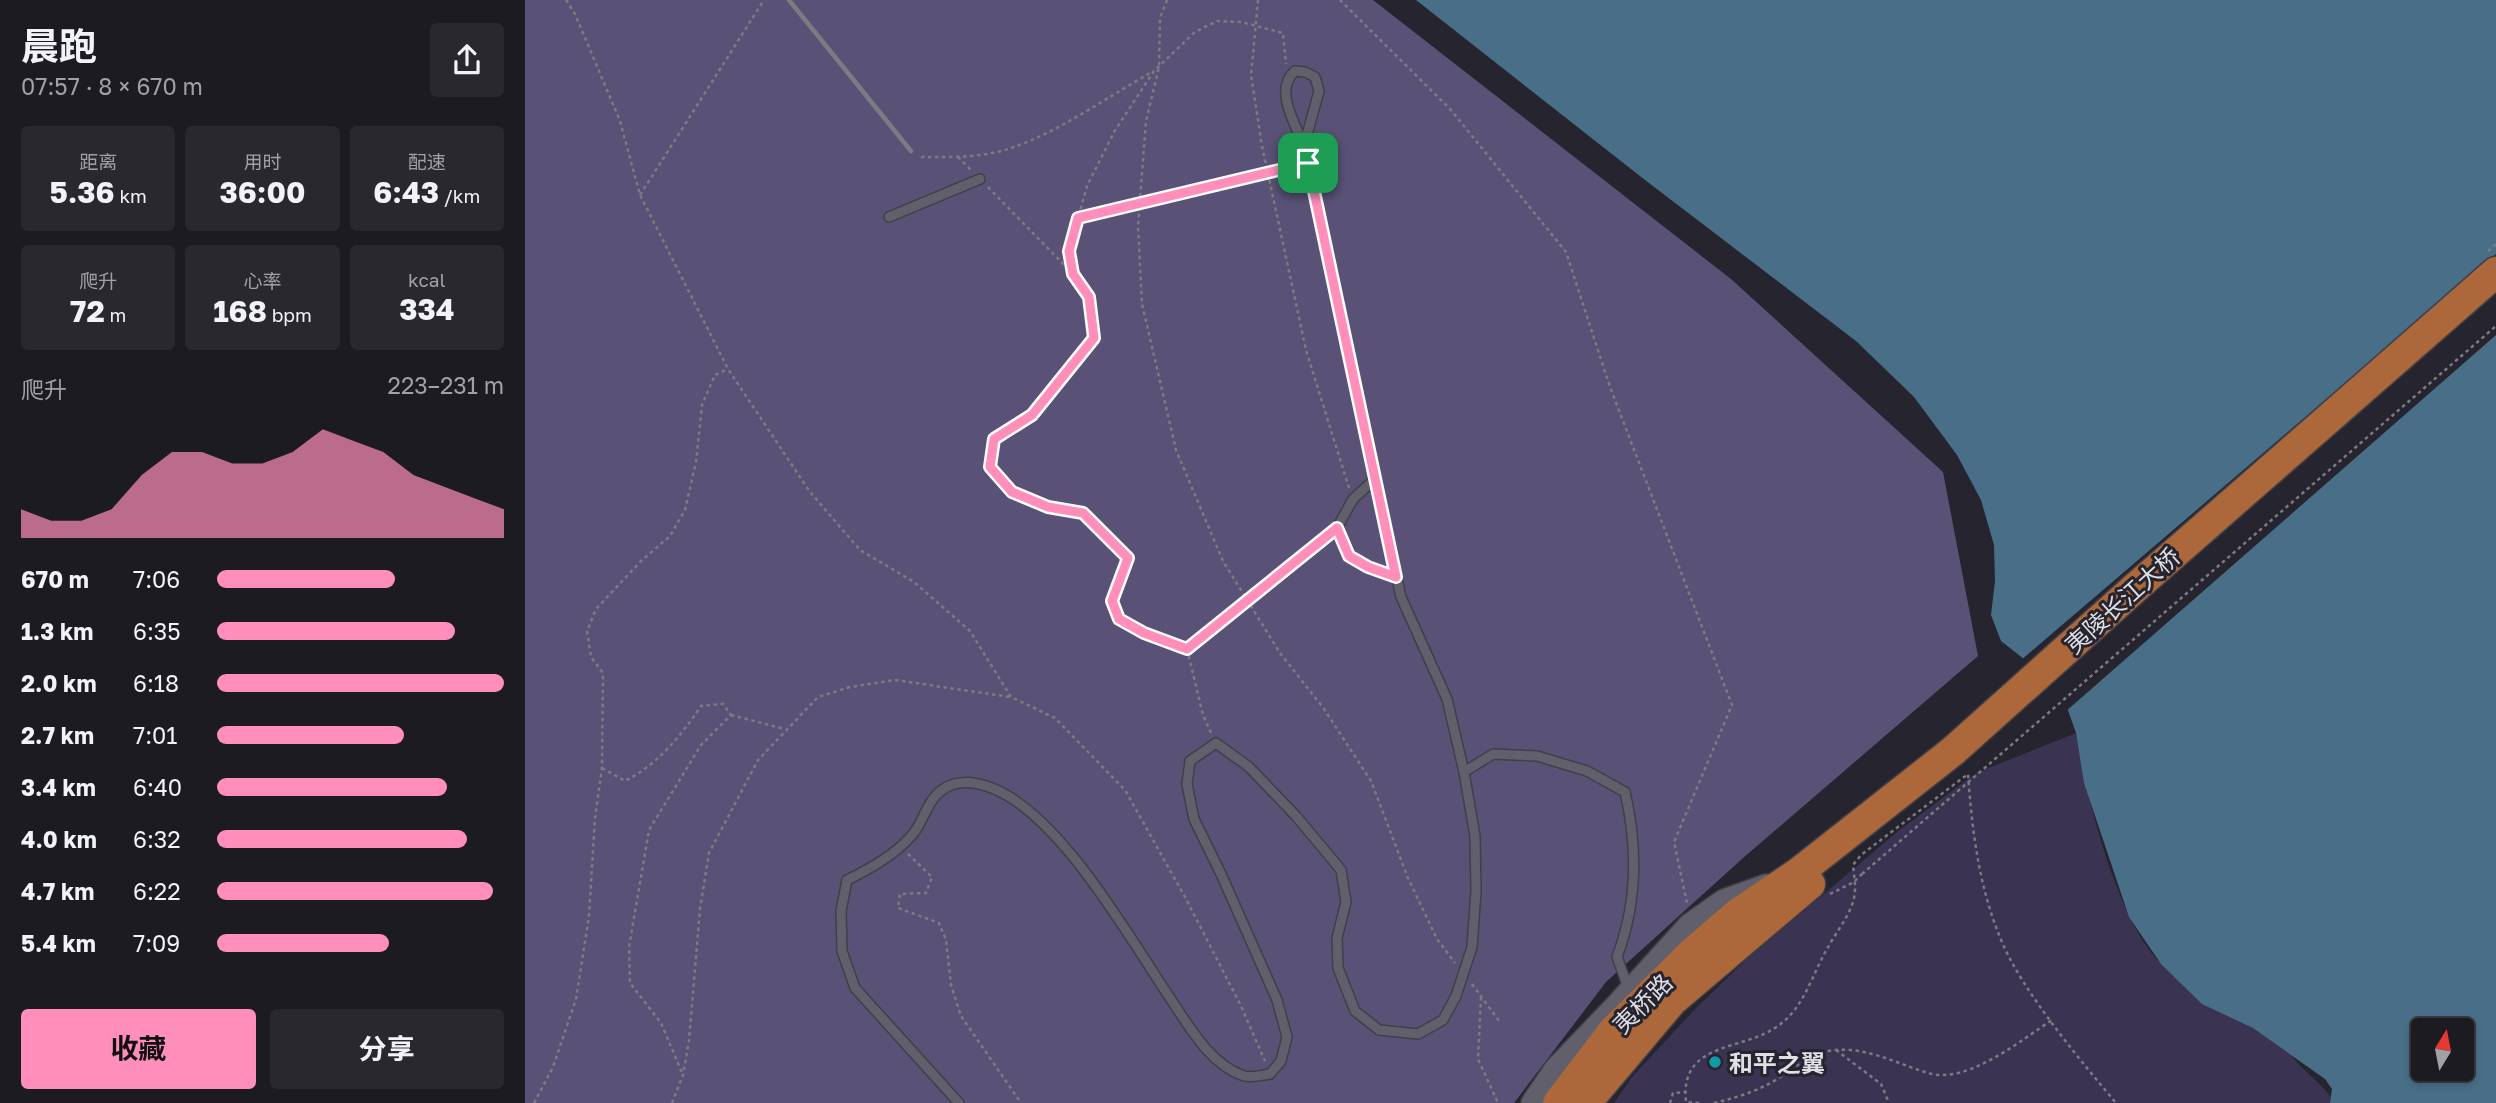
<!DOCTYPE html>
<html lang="zh">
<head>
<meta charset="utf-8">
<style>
  :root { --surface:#1c1b22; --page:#29282f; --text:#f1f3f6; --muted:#a0a1a5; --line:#3a3940; --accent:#ff8eba }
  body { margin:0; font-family:"Golos Text","Noto Sans SC",sans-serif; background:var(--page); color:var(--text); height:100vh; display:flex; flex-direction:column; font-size:26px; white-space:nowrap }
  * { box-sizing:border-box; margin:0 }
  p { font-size:23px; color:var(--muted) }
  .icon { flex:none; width:38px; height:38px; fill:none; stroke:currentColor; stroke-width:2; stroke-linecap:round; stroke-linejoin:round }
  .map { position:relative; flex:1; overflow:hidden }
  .side { display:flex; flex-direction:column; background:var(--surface); width:525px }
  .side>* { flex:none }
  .needle { width:46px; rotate:10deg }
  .tools { position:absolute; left:1886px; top:1018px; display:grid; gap:14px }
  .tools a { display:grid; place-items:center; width:63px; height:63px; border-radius:7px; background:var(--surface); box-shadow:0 4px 10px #0003,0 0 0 2px var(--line); font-size:35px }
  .pin { position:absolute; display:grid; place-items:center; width:60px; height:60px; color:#fff; margin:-30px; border-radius:14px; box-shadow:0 4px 10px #0006 }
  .round { display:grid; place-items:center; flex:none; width:74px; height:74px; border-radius:7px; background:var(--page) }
  .headline { display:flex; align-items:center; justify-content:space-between; height:119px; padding:0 21px }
  h1 { font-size:38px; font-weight:700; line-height:52px }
  .metrics { display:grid; grid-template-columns:repeat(3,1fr); gap:10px; height:119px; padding:7px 21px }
  .metrics div { display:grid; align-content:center; border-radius:7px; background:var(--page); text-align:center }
  .metrics b { font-size:30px; font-weight:700 }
  .metrics small { font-size:19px; font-weight:400 }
  .metrics p { font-size:19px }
  .chart { height:196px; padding:14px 21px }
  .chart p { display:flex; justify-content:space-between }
  .chart svg { width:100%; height:126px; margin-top:7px; fill:var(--accent); opacity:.7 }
  .cta { display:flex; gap:14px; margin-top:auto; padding:14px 21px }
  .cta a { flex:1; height:80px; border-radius:7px; background:var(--accent); color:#111; font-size:28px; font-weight:700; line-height:80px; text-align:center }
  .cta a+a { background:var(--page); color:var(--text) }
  ul { padding:0 21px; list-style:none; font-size:23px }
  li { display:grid; grid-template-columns:112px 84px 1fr; align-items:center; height:52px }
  li i { height:18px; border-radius:9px; background:var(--accent) }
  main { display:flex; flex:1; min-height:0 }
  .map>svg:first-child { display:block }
  .green { fill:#3a3352 }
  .forest { fill:#595276 }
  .water { fill:#486f87; fill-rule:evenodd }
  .pier { fill:#26242e }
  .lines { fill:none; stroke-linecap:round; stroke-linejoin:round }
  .service-casing { stroke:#413f48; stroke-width:12 }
  .tertiary-casing { stroke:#413f48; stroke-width:26 }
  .trunk-casing { stroke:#413f48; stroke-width:33 }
  .path { stroke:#7c7a83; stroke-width:2.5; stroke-dasharray:3.5 3.5; stroke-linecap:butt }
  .service { stroke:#615f6b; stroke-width:9 }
  .tertiary { stroke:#615f6b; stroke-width:23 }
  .trunk { stroke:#ac673a; stroke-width:30 }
  .rail { stroke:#7c7a83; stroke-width:4.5 }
  .path-bridge { stroke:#7c7a83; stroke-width:2.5; stroke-dasharray:3.5 3.5; stroke-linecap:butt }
  .route-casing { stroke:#fff; stroke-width:14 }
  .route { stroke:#ff8eba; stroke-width:9 }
  .culture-dot { fill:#0f9aa8; stroke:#26242e; stroke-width:2.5 }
  .labels { text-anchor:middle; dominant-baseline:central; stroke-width:6; stroke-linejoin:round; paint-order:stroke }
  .street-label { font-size:24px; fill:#dfdee5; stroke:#26242e }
  .poi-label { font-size:24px; font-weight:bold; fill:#dfdee5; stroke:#26242e; text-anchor:start }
</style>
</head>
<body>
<main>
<section class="side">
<div class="headline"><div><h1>晨跑</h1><p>07:57 · 8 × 670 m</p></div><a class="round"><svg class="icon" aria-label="share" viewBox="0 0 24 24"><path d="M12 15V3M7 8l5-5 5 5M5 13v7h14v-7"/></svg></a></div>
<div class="metrics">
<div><p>距离</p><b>5.36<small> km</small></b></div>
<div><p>用时</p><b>36:00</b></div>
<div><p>配速</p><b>6:43<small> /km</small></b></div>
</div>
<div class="metrics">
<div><p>爬升</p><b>72<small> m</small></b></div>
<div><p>心率</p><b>168<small> bpm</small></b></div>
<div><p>kcal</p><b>334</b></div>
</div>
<div class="chart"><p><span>爬升</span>223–231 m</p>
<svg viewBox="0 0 160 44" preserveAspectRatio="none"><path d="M0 44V34L10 38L20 38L30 34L40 22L50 14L60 14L70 18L80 18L90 14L100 6L110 10L120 14L130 22L140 26L150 30L160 34V44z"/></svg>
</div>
<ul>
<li><b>670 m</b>7:06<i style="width:62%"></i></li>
<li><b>1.3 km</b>6:35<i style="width:83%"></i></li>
<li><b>2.0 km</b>6:18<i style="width:100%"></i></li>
<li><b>2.7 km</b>7:01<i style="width:65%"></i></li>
<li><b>3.4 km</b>6:40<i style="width:80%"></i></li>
<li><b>4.0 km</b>6:32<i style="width:87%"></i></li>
<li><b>4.7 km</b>6:22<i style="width:96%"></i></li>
<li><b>5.4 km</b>7:09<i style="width:60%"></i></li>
</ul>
<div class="cta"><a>收藏</a><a>分享</a></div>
</section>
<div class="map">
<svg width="1971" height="1103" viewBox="0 0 1971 1103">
  <rect width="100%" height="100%" fill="#26242e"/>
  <path class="green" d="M1551,733C1560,792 1593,926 1638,965C1677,1000 1725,1022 1765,1054C1779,1073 1798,1083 1810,1103H1089L1107,1077L1171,1008L1223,958L1372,832L1451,773Z"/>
  <path class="forest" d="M0,0H848L1206,279L1418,472L1453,656L1218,858L1081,982L989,1103H0Z"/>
  <path class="water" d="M891,0H1971V1103H1805L1807,1089L1800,1079L1728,1028L1677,1004L1636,964L1604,917L1559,783L1551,733L1538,696L1504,663L1476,641L1466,615L1470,581L1469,545L1456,500L1432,455L1389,397L1331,341L1120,180ZM1899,1031H1937V1069H1899Z"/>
  <path class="pier" d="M1971,254V335L1540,712L1535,698L1495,661Z"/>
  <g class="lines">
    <g class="service-casing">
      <g id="service">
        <path d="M364,217L455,179"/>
        <path d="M849,480L828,499L812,528L823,556L843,567L871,577"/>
        <path d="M939,772L968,754L1012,756L1062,771L1100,792C1113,848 1112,904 1092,957L1104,990"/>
        <path d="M434,1103L330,988L317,951L316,911L322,880C345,869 376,851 391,830C402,813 404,794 426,785C439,780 454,783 467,788C536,815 605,939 647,1001C665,1028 686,1065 719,1076C727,1078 738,1075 745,1074L756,1061L762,1037L752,1000L696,874L669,819L662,784L665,761L691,743L724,767L771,816L816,870L821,902L812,938L813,968L830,1011L854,1030L893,1034L918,1020L931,996L947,947L951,891L950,836L939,772L922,699L876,597L779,146C771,125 748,90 770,71L780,72L790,77L794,91L779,146"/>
      </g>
    </g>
    <g class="tertiary-casing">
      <g id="tertiary">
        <path d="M1097,1000L1165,925L1199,901L1241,886"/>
        <path d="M1008,1103L1031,1069L1105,992"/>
      </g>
    </g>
    <g class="trunk-casing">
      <g id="trunk">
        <path d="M1033,1103L1088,1031L1169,951L1212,914L1273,873L1428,751L1610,588L1971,272"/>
        <path d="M1061,1103L1147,1001L1285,884"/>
      </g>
    </g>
    <g class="path">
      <path d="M41,0L50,14L95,121L115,195L203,369L285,492L335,550L389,582L445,631L486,697L530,718L600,790L660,897L716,1006L740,1061"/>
      <path d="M642,0L635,18L634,67L621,121L613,226L617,304L651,450L698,561L755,653L799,709L846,781L883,878L912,939L930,963"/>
      <path d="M733,0L726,75L737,146L781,350L824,488"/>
      <path d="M815,0L926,110L1041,252L1085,387L1207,705L1149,842L1162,903"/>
      <path d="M396,157C425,157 458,158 486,148C532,133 584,96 627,72"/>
      <path d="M433,157L446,170"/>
      <path d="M463,187L548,274"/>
      <path d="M115,195L239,0"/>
      <path d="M1963,251L1971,244"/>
      <path d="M206,715L260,729"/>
      <path d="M686,733L678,715L662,649L619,633L594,619L587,601L603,558L558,513L523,507L487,492L465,467L469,439L507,415L569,338L564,297L548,274L544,251L562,186L589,132L629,71L670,32L692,21L716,22L758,33L761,64"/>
      <path d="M77,768L100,781C133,764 156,736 176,706L198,704L206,715L176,745L124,830L104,947L105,983L136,1023L158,1075"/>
      <path d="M383,854L407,877L401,893L375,894L373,908L414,923L421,940L426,985L436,1016L496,1103"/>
      <path d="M1305,894L1329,882L1337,874"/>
      <path d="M947,984L974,1021"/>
      <path d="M956,997L953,1059L973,1103"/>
      <path d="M1311,1050L1356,1084L1364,1103"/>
      <path d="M9,1103L28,1067L51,999L64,916L70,818L77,768L78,673L66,657L62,631L71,609L116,561L145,536L160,510L171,462L177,405L190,375L203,369"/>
      <path d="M147,1103L158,1075L164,1041L175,909L184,853L233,760L293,697L325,687L370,680L485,697"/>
      <path d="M1145,1103L1148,1093L1160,1092"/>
      <path d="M1174,1103L1161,1102C1154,1038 1223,1053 1258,1022C1280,1004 1288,973 1302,949C1310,934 1323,918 1328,902C1332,889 1329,877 1328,865L1336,855L1443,774C1447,830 1454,889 1477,942C1498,992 1555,1060 1591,1103"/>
      <path d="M1189,1103C1210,1098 1230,1092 1249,1081C1269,1069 1285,1052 1310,1050C1342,1047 1373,1064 1403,1073C1442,1085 1496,1040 1527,1020"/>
    </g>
    <use href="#service" class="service"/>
    <use href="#tertiary" class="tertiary"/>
    <use href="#trunk" class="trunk"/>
    <path class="rail" d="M264,0L386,151"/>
    <g class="path-bridge">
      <path d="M553,217L783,163"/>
      <path d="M662,649L812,528"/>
      <path d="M1337,874L1971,326"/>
    </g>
  </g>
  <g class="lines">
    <g class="route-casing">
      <path id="route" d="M783,163L871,577L843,567L824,556L812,528L662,649L619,633L594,619L587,601L603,558L558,513L523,507L487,492L465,467L469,439L507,415L569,338L564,297L548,274L544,251L553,218Z"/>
    </g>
    <use href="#route" class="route"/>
  </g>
  <circle class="culture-dot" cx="1190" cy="1062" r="7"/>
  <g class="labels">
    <g class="street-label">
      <text transform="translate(1597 600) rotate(-42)">夷陵长江大桥</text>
      <text transform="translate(1117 1003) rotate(-45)">夷桥路</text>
    </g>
    <g class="poi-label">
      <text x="1204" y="1062">和平之翼</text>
    </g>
  </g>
</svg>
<div class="tools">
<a><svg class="needle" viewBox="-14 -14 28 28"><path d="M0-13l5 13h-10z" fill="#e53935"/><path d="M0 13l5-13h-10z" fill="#a0a1a5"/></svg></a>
</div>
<div class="pin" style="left:783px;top:163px;background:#1e9e55"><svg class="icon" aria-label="arrive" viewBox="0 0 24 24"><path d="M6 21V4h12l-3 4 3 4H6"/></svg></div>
</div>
</main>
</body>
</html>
